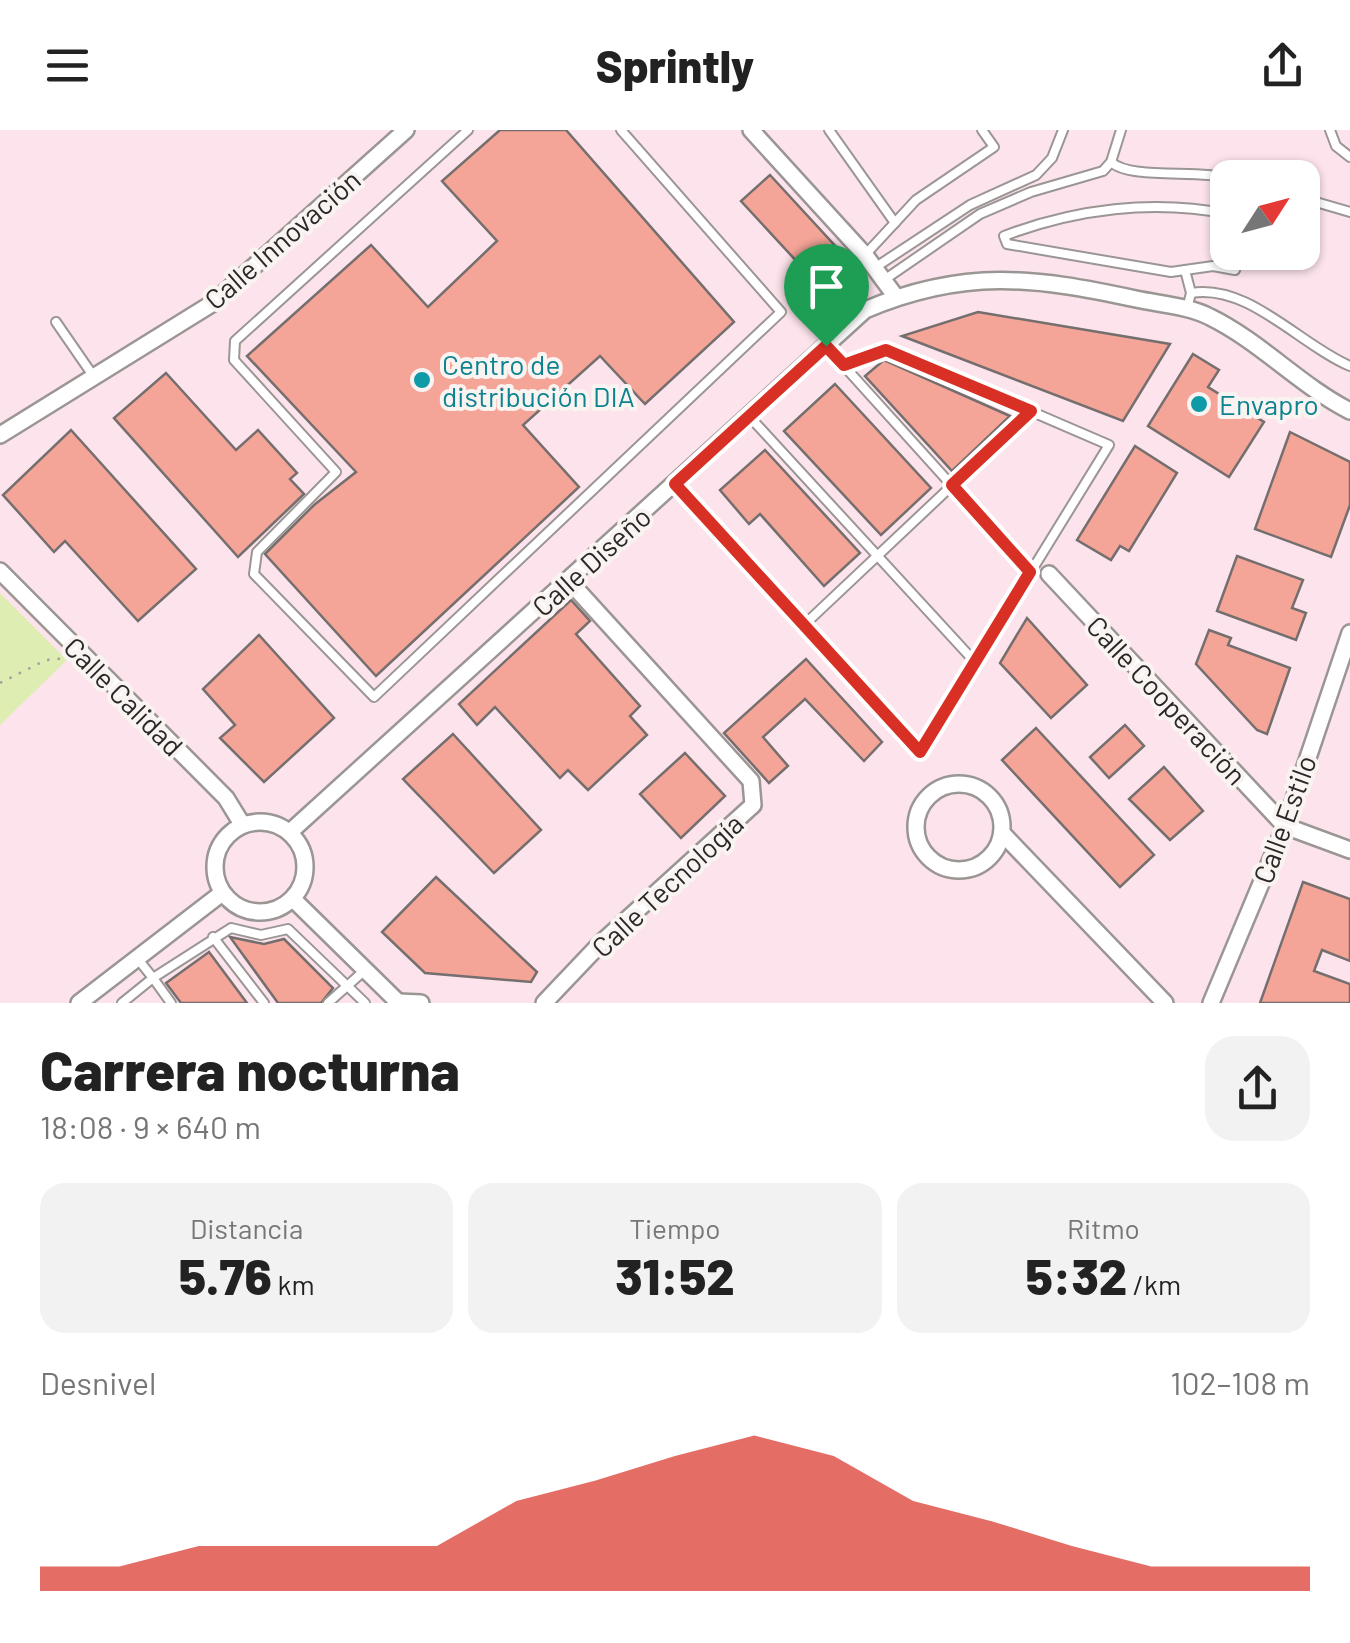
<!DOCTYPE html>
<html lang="es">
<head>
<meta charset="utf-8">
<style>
  :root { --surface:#fff; --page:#f2f2f2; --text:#222; --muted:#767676; --accent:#d93025 }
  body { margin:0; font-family:Barlow,sans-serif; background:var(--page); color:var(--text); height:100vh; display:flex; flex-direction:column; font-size:38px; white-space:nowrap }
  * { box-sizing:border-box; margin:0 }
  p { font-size:32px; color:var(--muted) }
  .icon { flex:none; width:55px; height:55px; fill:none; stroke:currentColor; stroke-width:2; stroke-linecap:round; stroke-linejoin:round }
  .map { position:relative; height:873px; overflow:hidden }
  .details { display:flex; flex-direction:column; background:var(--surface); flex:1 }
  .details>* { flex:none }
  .needle { width:65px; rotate:54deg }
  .fabs { position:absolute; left:1210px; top:30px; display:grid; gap:20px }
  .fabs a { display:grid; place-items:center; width:110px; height:110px; border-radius:20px; background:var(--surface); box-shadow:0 2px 8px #0004; font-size:50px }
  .pin { position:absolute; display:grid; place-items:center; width:85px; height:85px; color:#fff; margin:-102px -42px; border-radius:50% 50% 50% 0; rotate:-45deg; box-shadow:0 0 10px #0007 }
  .pin .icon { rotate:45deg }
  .round { display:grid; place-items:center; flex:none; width:105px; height:105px; border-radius:30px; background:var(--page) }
  .summary { display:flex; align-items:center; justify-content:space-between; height:170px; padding:0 40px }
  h1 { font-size:55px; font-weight:800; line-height:75px }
  .metrics { display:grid; grid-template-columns:repeat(3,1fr); gap:15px; height:170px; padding:10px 40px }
  .metrics div { display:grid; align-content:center; border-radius:25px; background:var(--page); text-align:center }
  .metrics b { font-size:50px; font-weight:800 }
  .metrics small { font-size:28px; font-weight:400 }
  .metrics p { font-size:28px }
  .chart { height:280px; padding:20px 40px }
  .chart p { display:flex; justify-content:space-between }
  .chart svg { width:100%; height:180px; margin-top:10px; fill:var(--accent); opacity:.7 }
  header { display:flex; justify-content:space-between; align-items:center; height:130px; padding:0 40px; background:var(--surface); font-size:45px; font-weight:800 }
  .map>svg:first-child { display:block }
  .industrial { fill:#fde3eb; fill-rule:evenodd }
  .green { fill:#deeeb2 }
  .building { fill:#f5a498; stroke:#746f6e; stroke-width:2.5 }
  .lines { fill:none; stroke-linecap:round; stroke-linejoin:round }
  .service-casing { stroke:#9a9694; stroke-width:12 }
  .minor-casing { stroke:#9a9694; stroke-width:20 }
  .path { stroke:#a4a09f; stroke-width:2.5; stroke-dasharray:2.5 8; stroke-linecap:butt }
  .service { stroke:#fff; stroke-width:8 }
  .minor { stroke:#fff; stroke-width:15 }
  .route-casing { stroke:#fff; stroke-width:20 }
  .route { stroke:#d93025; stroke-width:12 }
  .culture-dot { fill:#0f9aa8; stroke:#f9f4f2; stroke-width:4 }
  .labels { text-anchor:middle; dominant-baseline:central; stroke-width:8; stroke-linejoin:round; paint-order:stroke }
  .street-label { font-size:28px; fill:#2a2827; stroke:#f9f4f2 }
  .culture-label { font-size:28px; fill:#0d838f; stroke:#f9f4f2; text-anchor:start }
</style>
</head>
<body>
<header><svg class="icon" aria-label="menu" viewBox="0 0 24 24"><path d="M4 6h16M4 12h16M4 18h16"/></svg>Sprintly<svg class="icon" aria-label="share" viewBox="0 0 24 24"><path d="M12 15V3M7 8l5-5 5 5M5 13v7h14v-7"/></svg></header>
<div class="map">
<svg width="1350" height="873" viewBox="0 0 1350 873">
  <rect width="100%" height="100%" fill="#f9f4f2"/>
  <path class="industrial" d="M0,0H1350V873H0ZM1228,48H1302V122H1228Z"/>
  <path class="green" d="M0,463L67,530L0,595Z"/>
  <g class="building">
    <path d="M500,0H566L734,192L645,274L600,226L523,295L579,357L376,546L265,424L314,375L356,342L247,226L371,115L428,177L497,111L442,51Z"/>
    <path d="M770,45L839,120L811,147L741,71Z"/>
    <path d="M978,182L1170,214L1123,291L902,206Z"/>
    <path d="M1193,224L1219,240L1208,257L1264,292L1229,347L1148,296Z"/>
    <path d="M884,230L1010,286L952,341L865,246Z"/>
    <path d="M166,243L236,320L258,300L297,343L290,349L304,364L238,427L114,288Z"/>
    <path d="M835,254L931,358L881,405L784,301Z"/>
    <path d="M71,300L196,439L138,491L65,411L54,422L3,365Z"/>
    <path d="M1290,302L1350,332V375L1331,427L1255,399Z"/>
    <path d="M1135,316L1177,343L1129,421L1120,416L1111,430L1077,410Z"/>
    <path d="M765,320L860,423L824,456L760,384L749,394L720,360Z"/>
    <path d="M1237,426L1303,450L1292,478L1306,483L1296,510L1217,481Z"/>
    <path d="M571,470L590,491L576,504L640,576L630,586L647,605L588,660L568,640L560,648L495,577L477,595L459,574Z"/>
    <path d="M1027,488L1087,555L1051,588L1000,533Z"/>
    <path d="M1209,500L1231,508L1228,515L1290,538L1267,604L1257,600L1196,534Z"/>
    <path d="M259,505L334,588L264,652L220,608L235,595L203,559Z"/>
    <path d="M806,529L882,612L864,631L805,569L763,607L788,636L769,653L724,603Z"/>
    <path d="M1125,595L1144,616L1109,648L1090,627Z"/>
    <path d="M1036,598L1154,725L1120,757L1002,630Z"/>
    <path d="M453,604L541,700L494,743L403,649Z"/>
    <path d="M685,623L725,666L681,708L640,664Z"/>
    <path d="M1164,637L1203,681L1170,710L1129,669Z"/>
    <path d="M436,747L537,842L531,852L425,843L382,802Z"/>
    <path d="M1303,752L1350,769V831L1322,820L1314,841L1350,854V873H1260Z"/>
    <path d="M230,807L264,814L284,809L333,858L321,873H278Z"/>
    <path d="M209,822L247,873H181L166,853Z"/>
  </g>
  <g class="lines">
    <g class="service-casing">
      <g id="service">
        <path d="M468,0L235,211L234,230L336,342L257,422L254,444L374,567L781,182L621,0"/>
        <path d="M829,0L895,93"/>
        <path d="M1330,0L1336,16L1350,27"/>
        <path d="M1111,32C1130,50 1199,39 1229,48"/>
        <path d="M1302,68L1350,82"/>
        <path d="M1228,84C1153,69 1075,79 1004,106L1007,114L1171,142L1213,136L1235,140L1241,122"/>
        <path d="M865,125L916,70L994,17L982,0"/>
        <path d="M876,137L970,75L1036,45L1052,28L1063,0"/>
        <path d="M1185,140L1191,163L1187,179"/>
        <path d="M884,150L980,84L1031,62L1103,41L1111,32L1121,0"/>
        <path d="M1191,163C1248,153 1300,215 1350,236"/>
        <path d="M56,192L94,247"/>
        <path d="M826,216L1030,442"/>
        <path d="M749,286L975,532"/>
        <path d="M675,354L920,622L1109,315L886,219L843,235"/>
        <path d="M804,495L1031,281"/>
        <path d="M213,807L264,873"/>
        <path d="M122,873L153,848L137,828"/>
        <path d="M171,873L153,848L231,798L261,805L288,799L365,873"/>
        <path d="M328,873L365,840"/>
      </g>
    </g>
    <g class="minor-casing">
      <g id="minor">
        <path d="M751,0L865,125L896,167"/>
        <path d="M0,305L213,173L406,0"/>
        <path d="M0,441L226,668L242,694"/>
        <path d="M1049,444L1285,696L1350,720"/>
        <circle cx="959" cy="697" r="43"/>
        <circle cx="260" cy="737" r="45"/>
        <path d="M290,702L865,180C964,138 1034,147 1136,169C1159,174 1189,176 1210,187C1261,212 1299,255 1350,281"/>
        <path d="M1002,703L1165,873"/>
        <path d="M293,769L399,873"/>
        <path d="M398,872L421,873"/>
        <path d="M79,873L222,763"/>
        <path d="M544,873L601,813L753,675L751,651L569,451"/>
        <path d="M1211,873L1285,696L1350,503"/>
      </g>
    </g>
    <path class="path" d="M0,553L46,530L67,528"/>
    <use href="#service" class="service"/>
    <use href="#minor" class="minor"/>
  </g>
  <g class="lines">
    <g class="route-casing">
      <path id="route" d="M826,216L844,235L886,220L1031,281L952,355L1030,442L920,622L675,354Z"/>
    </g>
    <use href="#route" class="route"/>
  </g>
  <g class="culture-dot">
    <circle cx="422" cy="250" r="10"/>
    <circle cx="1199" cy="274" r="10"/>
  </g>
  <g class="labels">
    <g class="street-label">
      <text transform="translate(282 109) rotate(-41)">Calle Innovación</text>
      <text transform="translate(591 431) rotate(-42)">Calle Diseño</text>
      <text transform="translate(124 566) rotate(45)">Calle Calidad</text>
      <text transform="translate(1167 570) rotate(47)">Calle Cooperación</text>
      <text transform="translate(1284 689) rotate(-70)">Calle Estilo</text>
      <text transform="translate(667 755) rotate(-43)">Calle Tecnología</text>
    </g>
    <g class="culture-label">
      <text x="442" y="234">Centro de<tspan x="442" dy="32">distribución DIA</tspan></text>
      <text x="1219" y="274">Envapro</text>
    </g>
  </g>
</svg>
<div class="fabs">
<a><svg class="needle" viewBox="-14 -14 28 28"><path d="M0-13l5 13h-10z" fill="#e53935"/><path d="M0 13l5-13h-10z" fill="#767676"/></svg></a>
</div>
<div class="pin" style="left:826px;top:216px;background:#1e9e55"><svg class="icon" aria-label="arrive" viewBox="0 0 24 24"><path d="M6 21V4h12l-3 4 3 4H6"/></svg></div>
</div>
<section class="details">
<div class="summary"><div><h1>Carrera nocturna</h1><p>18:08 · 9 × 640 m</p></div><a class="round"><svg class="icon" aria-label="share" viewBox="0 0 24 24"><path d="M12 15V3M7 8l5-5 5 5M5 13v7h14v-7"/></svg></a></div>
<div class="metrics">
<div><p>Distancia</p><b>5.76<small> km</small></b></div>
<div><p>Tiempo</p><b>31:52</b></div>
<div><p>Ritmo</p><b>5:32<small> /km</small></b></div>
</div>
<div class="chart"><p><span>Desnivel</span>102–108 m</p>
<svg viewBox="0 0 160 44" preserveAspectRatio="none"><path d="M0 44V38L10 38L20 33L30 33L40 33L50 33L60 22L70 17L80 11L90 6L100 11L110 22L120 27L130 33L140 38L150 38L160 38V44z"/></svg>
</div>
</section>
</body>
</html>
